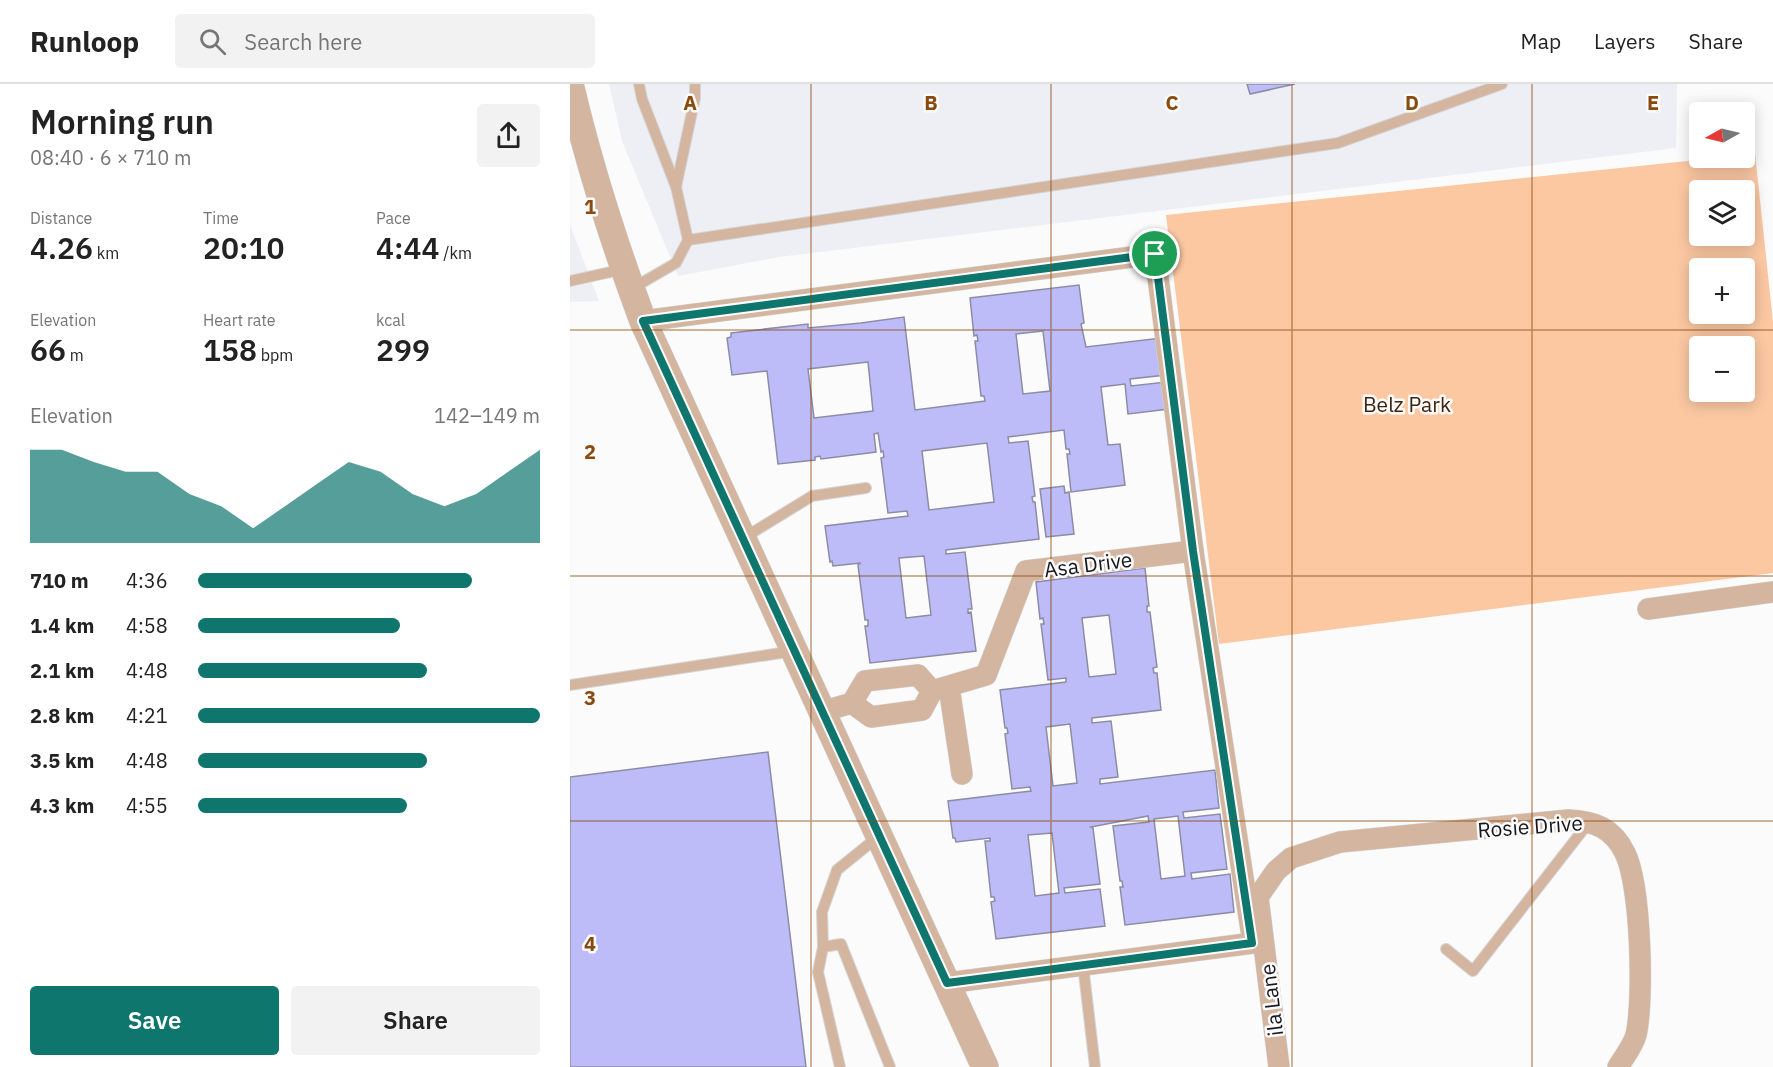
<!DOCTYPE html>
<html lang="en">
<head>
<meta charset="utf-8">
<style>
  :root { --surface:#fff; --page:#f2f2f2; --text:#222; --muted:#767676; --line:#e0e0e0; --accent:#0f766e }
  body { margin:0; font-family:"IBM Plex Sans",sans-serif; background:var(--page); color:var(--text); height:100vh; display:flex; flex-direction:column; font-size:22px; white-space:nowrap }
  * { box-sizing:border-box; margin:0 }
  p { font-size:20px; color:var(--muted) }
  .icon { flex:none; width:33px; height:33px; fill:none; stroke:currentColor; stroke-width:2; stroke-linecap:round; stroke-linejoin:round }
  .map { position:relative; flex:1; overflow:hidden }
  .sheet { display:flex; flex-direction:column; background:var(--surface); width:570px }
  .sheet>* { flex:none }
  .needle { width:39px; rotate:262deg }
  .buttons { position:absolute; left:1119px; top:18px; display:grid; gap:12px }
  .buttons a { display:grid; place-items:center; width:66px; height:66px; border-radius:6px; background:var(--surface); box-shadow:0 3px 15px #0003; font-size:30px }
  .pin { position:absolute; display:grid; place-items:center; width:51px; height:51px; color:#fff; margin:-26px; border:3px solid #fff; border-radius:50%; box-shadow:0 2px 6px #0007 }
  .round { display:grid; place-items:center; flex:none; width:63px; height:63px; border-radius:6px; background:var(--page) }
  .head { display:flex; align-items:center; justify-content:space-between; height:102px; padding:0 30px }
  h1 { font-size:33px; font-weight:600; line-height:45px }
  .stats { display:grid; grid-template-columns:repeat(3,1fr); gap:9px; height:102px; padding:6px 30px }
  .stats div { display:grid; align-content:center }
  .stats b { font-size:30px; font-weight:600 }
  .stats small { font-size:16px; font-weight:400 }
  .stats p { font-size:16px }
  .chart { height:168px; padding:12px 30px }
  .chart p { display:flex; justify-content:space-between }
  .chart svg { width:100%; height:108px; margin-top:6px; fill:var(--accent); opacity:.7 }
  .primary-button { display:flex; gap:12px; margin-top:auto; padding:12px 30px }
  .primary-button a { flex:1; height:69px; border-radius:6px; background:var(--accent); color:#fff; font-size:24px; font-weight:600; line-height:69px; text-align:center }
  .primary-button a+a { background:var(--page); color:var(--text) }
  ul { padding:0 30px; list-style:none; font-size:20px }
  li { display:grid; grid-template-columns:96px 72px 1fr; align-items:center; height:45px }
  li i { height:15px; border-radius:8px; background:var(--accent) }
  header { display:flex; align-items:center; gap:36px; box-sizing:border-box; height:84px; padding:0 30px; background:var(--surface); border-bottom:2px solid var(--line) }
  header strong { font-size:28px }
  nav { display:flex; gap:33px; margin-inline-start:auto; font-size:21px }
  .search { width:420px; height:54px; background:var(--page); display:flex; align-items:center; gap:15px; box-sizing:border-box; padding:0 21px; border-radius:6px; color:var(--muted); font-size:22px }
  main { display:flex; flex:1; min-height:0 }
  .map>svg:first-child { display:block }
  .built { fill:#eeeef5 }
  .green { fill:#fbc8a2; fill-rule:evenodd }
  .building { fill:#bdbcf8; stroke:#8c8ca5; stroke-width:1.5; fill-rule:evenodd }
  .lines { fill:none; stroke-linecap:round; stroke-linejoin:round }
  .service-casing { stroke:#d6d6d8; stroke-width:12 }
  .minor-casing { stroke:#d6d6d8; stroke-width:22 }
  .tertiary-casing { stroke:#d6d6d8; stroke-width:28 }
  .service { stroke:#d4b59f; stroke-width:10 }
  .minor { stroke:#d4b59f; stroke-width:21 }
  .tertiary { stroke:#d4b59f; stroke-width:27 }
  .route-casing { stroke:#fff; stroke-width:12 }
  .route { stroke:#0f766e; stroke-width:8 }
  .grid { fill:none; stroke:#884a0d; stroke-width:1.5; stroke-opacity:0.55 }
  .labels { text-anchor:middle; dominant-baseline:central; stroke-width:5; stroke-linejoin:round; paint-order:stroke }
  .park-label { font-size:21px; fill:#40240e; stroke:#fbfbfb }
  .street-label { font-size:21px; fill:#16161f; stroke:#fbfbfb }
  .grid-label { font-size:20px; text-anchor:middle; font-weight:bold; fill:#884a0d; stroke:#fbfbfb; stroke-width:5; stroke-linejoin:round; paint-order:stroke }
</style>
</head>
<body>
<header>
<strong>Runloop</strong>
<div class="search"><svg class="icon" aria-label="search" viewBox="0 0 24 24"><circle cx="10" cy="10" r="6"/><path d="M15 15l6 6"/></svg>Search here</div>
<nav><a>Map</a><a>Layers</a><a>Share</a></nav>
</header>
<main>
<section class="sheet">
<div class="head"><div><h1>Morning run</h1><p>08:40 · 6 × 710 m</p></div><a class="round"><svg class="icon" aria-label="share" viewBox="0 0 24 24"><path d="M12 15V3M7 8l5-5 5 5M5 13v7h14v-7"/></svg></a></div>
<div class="stats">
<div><p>Distance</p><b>4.26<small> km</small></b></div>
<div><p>Time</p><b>20:10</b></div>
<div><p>Pace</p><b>4:44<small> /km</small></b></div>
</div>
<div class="stats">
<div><p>Elevation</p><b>66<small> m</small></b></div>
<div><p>Heart rate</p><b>158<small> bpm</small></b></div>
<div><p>kcal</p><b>299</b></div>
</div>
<div class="chart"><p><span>Elevation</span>142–149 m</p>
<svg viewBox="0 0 160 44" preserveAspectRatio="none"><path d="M0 44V6L10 6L20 11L30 15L40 15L50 24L60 29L70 38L80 29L90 20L100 11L110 15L120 24L130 29L140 24L150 15L160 6V44z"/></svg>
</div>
<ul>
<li><b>710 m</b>4:36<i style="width:80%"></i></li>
<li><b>1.4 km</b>4:58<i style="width:59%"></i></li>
<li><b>2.1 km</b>4:48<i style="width:67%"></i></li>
<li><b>2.8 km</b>4:21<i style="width:100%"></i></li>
<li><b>3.5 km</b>4:48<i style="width:67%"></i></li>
<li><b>4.3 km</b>4:55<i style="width:61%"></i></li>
</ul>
<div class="primary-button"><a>Save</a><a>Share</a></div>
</section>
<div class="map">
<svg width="1203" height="983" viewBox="0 0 1203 983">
  <rect width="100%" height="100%" fill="#fbfbfb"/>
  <g class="built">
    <path d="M39,0H1107L1106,64L209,173L108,192L52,57Z"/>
    <path d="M0,141L29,217L0,218Z"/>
  </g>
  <path class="green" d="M1185,69L1203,238V489L649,560L596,131L1146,74H1174L1175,71ZM1130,106H1174V152H1130ZM1130,184H1174V230H1130ZM1130,262H1174V308H1130Z"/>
  <g class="building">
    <path d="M677,0H725L680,10Z"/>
    <path d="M509,201L514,239L511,240L516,263L591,254L596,291L560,295L561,302L596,298L599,325L558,330L555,300L531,303L538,361L550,360L555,401L501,408L497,370H500L499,365H496L494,346L438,353L439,359L458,357L465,412L462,413L463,418H465L469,455L376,466V470L395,468L402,525H398V529L401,528L406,567L300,579L295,542H298V536H295L288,481L291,479L263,482L262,477L260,478L255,442L338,432L337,427L318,429L311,374L314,373L313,367L311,368L308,349L304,350L306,368L251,375L250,372L245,373V376L208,380L197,287L162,291L157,254L161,253V249L238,240V244L291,239L334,233L345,326L415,317L414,312H411L405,257H408L407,251L404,252L400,214ZM473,247L480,307L453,310L446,250ZM298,278L303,327L244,334L238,285ZM417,359L424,418L359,426L352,367ZM354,472L361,531L336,534L329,474Z"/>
    <path d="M494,402L495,409L499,408L504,450L476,453L470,405Z"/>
    <path d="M575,484L579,522H577V528H580L587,583L583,584L584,589H587L591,626L522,634V639L541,637L548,693L530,695V700L645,686L649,724L613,728L614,734L650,730L657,785L621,789L622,795L660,790L664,828L555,841L550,803H553L552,797H550L543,742L579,738L578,732L521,743L523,744L530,800L494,804L495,809L530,805L535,842L426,855L421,818L425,817L424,813H421L415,757H420V754L386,758L385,754H383L378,717L461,707L460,703L442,705L435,650L438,649L437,644H435L430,606L496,598V594L478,596L471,540H474L473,534L470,535L466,498ZM539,531L546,590L519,593L512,534ZM500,640L507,699L483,702L476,643ZM608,732L615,792L591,795L584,735ZM482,749L489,809L465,812L458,751Z"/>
    <path d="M198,668L236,983H0V693Z"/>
  </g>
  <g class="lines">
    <g class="service-casing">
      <g id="service">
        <path d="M106,103L125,14V0"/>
        <path d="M118,156L768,59L932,0"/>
        <path d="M0,197L54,185"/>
        <path d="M61,205L106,179L118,156L106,103L72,15L69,0"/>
        <path d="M172,455L242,412L296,404"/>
        <path d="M0,601L224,567"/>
        <path d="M253,863L271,860L320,983"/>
        <path d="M876,865L903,887L1020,737"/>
        <path d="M513,881L525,983"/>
        <path d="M270,983L248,888L253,863L252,828L267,786L309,752"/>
      </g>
    </g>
    <g class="minor-casing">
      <g id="minor">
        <path d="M73,237L585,170L623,467L683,859L377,899"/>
        <path d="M1078,525L1203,508"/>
        <path d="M379,603L392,690"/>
        <path d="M362,607L416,591L456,487L623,467"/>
        <path d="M282,619L301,633L352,626L362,607"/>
        <path d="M254,627L282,619L295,597L348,591L362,607"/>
        <path d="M709,983L688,813L706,787L721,774L770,758L999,736C1024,737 1043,744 1055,769C1071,801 1074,916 1066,951C1063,962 1054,973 1048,983"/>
      </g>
    </g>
    <g class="tertiary-casing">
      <path id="tertiary" d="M0,0C19,81 44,159 73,237L415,983"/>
    </g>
    <use href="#service" class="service"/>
    <use href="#minor" class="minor"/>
    <use href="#tertiary" class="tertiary"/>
  </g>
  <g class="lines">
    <g class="route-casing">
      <path id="route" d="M585,170L623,467L682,859L377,899L73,237Z"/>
    </g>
    <use href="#route" class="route"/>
  </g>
  <path class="grid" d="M241,0V983M481,0V983M722,0V983M962,0V983M0,246H1203M0,492H1203M0,737H1203"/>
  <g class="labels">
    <g class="park-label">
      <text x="837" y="320">Belz Park</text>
    </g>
    <g class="street-label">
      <text transform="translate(518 480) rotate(-7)">Asa Drive</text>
      <text transform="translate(960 742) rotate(-4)">Rosie Drive</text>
      <text transform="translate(701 916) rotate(-97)">ila Lane</text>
    </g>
  </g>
  <g class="grid-label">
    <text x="120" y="26">A</text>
    <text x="361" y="26">B</text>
    <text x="602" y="26">C</text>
    <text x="842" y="26">D</text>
    <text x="1083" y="26">E</text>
    <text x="20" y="130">1</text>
    <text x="20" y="375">2</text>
    <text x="20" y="621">3</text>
    <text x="20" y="867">4</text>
  </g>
</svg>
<div class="buttons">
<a><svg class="needle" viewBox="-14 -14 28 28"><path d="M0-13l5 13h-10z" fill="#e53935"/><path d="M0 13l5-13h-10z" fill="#767676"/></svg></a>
<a><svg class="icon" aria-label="layers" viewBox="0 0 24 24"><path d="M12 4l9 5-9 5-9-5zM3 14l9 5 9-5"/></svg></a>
<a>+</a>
<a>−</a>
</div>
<div class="pin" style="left:585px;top:170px;background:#1e9e55"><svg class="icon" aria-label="arrive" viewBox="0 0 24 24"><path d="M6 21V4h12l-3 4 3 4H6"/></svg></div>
</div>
</main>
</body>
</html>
